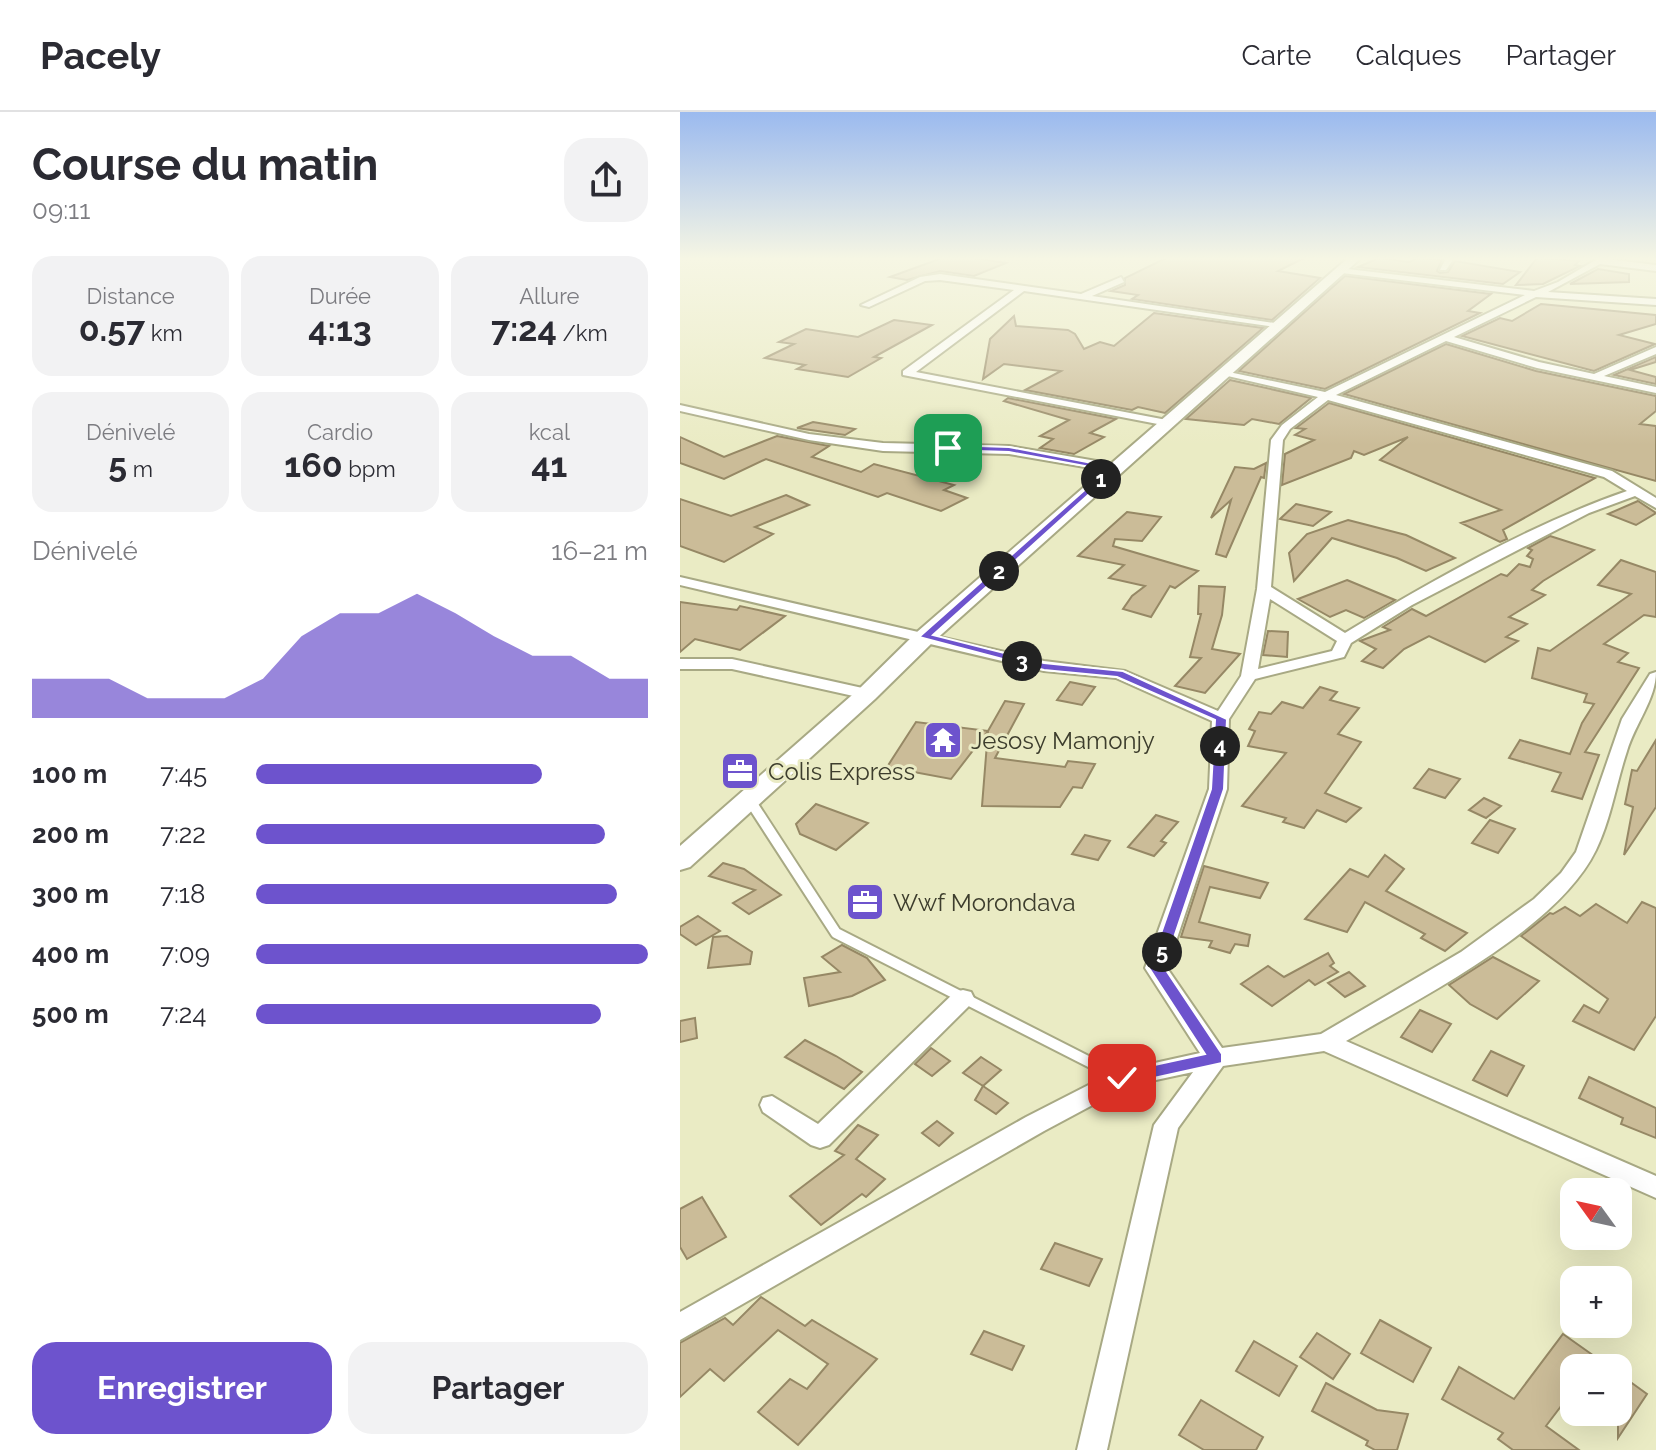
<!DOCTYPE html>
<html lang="fr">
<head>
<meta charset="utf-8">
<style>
  :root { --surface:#fff; --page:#f2f2f3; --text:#2b2b33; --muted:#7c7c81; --line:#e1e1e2; --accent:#6d53cd }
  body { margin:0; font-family:Raleway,sans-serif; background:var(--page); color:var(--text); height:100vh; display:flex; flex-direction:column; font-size:30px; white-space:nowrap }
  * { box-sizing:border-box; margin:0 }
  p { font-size:26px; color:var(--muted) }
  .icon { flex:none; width:44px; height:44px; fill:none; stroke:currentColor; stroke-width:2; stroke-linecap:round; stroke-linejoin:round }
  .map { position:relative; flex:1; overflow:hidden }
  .drawer { display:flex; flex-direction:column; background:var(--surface); width:680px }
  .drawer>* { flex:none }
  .needle { width:52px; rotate:303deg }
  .buttons { position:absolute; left:880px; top:1066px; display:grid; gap:16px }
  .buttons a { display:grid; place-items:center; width:72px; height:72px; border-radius:16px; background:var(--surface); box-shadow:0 8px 32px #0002; font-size:40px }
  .pin { position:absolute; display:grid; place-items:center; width:68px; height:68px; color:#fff; margin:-34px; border-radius:16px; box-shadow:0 4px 12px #0006 }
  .km { position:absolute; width:40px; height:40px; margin:-20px; border-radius:50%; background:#222; color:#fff; font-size:22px; line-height:40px; text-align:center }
  .round { display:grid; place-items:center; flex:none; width:84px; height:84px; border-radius:24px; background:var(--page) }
  .headline { display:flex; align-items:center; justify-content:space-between; height:136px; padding:0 32px }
  h1 { font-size:44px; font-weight:700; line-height:60px }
  .stats { display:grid; grid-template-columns:repeat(3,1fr); gap:12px; height:136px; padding:8px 32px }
  .stats div { display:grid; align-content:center; border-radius:20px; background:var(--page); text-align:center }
  .stats b { font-size:34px; font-weight:700 }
  .stats small { font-size:22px; font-weight:400 }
  .stats p { font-size:22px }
  .chart { height:224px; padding:16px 32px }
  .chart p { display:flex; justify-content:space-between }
  .chart svg { width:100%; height:144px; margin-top:8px; fill:var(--accent); opacity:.7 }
  .cta { display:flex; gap:16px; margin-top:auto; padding:16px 32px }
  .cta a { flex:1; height:92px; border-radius:24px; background:var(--accent); color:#fff; font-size:32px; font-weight:700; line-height:92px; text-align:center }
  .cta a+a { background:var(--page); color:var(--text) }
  ul { padding:0 32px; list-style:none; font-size:26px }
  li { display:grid; grid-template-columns:128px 96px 1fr; align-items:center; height:60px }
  li i { height:20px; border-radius:10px; background:var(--accent) }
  header { display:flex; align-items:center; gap:48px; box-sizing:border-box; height:112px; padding:0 40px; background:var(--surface); border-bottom:2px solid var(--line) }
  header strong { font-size:38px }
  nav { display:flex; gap:44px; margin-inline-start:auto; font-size:28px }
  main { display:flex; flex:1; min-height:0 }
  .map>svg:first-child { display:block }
  .building { fill:#cbbc98; stroke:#968865; stroke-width:2 }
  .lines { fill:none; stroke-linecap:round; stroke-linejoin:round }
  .lane-far1-casing { stroke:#a8a984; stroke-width:14 }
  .lane-casing { stroke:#a8a984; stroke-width:17 }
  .street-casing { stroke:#a8a984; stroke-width:4 }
  .secondary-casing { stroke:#a8a984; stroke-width:4 }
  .lane-far1 { stroke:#fff; stroke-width:10 }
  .lane { stroke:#fff; stroke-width:13 }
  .street { fill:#fff; fill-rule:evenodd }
  .secondary { fill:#fff; fill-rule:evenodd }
  .route { fill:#6d53cd; stroke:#fff; stroke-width:2 }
  .labels { text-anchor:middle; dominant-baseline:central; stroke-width:6; stroke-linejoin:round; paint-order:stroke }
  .poi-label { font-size:24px; fill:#3d3d2d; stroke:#eaebc4; text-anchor:start }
</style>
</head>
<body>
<header>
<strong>Pacely</strong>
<nav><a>Carte</a><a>Calques</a><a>Partager</a></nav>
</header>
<main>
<section class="drawer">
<div class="headline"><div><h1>Course du matin</h1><p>09:11</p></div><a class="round"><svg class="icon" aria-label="share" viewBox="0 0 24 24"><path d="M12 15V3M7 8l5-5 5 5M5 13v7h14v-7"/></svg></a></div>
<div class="stats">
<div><p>Distance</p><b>0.57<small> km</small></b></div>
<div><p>Durée</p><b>4:13</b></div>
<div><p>Allure</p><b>7:24<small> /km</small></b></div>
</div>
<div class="stats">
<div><p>Dénivelé</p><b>5<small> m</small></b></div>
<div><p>Cardio</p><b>160<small> bpm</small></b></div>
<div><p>kcal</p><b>41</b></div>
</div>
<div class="chart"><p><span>Dénivelé</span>16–21 m</p>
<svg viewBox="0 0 160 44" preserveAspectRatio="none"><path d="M0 44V32L10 32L20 32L30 38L40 38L50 38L60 32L70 19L80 12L90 12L100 6L110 12L120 19L130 25L140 25L150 32L160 32V44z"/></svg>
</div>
<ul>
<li><b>100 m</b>7:45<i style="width:73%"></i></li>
<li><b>200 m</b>7:22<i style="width:89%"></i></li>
<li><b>300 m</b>7:18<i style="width:92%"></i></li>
<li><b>400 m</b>7:09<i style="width:100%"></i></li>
<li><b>500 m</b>7:24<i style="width:88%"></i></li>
</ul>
<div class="cta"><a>Enregistrer</a><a>Partager</a></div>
</section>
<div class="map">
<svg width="976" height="1338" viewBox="0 0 976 1338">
  <rect width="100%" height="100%" fill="#eaebc4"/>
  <g class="building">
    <path d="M262,146H294L326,151L294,164L260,159L227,168L210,165Z"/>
    <path d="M486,146H624L598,159L640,166L592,208L452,187L458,183L431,179L445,173V166Z"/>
    <path d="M699,146L729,150L739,146L762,148L757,159L760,161L768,160L775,149L840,160L823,172L678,155Z"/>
    <path d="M857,146L899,149L895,153L900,154L863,172L836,173Z"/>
    <path d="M918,157L949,162V170L890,172Z"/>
    <path d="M665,164L811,182L788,199L800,201L645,277L559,259Z"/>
    <path d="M861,192L976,203V212L939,223L975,232L914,259L782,224L820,206L832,209Z"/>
    <path d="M474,201L583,216L485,301L458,295L452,298L345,278L381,259L324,252L303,267L310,227L334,204L336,214L388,218L395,222L404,237L420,230L434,234Z"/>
    <path d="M214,208L252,213L194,245L201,246L168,265L117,257L125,253L85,246L114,232L99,230L126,217L178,225Z"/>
    <path d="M766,232L856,259L976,284V299L960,312L976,314V369L664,282Z"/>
    <path d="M976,245V250L950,258L976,265V272L934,263Z"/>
    <path d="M550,268L631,286L599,312L572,307L564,313L506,307Z"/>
    <path d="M328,286L436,307L410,321L424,325L394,342L360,336L373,327L360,324L389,308L324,289Z"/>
    <path d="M649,291L915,366L823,418L827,427L820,430L781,411L821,398L700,348L728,325L684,343L674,339L671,346L602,373L605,342L634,328L615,323L625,317L616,316Z"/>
    <path d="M133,310L175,317L165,323L117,316Z"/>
    <path d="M97,324L149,334L132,345L181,360L194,352L274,373L264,378L287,386L261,399L207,381L198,385L86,347L44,367L0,351V325L44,345Z"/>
    <path d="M586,351L584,366L581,365L546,445L536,442L551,388L531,406L555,355L574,357Z"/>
    <path d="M106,383L129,393L75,415L93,422L44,450L0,434V387L51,404Z"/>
    <path d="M958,389L976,401L956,413L928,402Z"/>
    <path d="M616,392L651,400L633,414L600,407Z"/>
    <path d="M447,400L481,405L462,429L435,427L433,434L518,459L495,476L490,474L471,505L443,497L452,484L465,474L429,466L444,453L398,444Z"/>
    <path d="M668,408L726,423L775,446L746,459L717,446L652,426L614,469L609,441L627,422Z"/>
    <path d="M870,424L914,438L863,469L852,478L865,483L829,505L847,512L826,525L838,529L805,550L749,524L724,537L703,556L682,549L696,537L680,529L710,518L703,515L732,497L746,504L821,462L827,464L839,452L850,455L853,447L847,444L852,438L848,436Z"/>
    <path d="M941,448L976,460V505L964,503L924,532L948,541L938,550L959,556L905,640L919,643L902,687L872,679L881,661L829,646L840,628L890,642L902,611L914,592L904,590L907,582L852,566L858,536L870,539L951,482L918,473Z"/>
    <path d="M667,468L715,488L684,506L666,498L650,505L618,487Z"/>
    <path d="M519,474L545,475L542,503L532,537L560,542L525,581L495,574L521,546L510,545L521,502H518Z"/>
    <path d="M0,490L57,498L60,494L105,504L60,538L15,527L0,540Z"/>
    <path d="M588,519L608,520L607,545L583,543Z"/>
    <path d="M390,570L415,575L402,593L377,588Z"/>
    <path d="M640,575L657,580L650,588L679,596L658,622L681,630L645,681L681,696L666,710L637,698L624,716L603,710L606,706L562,694L606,641L568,634L575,619L569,617L579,600L591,602L602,590L623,596Z"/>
    <path d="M325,589L344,592L315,646L385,655L388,649L415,652L402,676L393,675L380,695L302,694L308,619L271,667L207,655L236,610L308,619Z"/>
    <path d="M976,628V695L944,743L953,695L945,692L952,658L957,659Z"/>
    <path d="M749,657L780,667L765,686L734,676Z"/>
    <path d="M804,686L821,694L806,706L789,698Z"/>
    <path d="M136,692L188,711L156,738L120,722L116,712Z"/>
    <path d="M476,703L498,710L481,729L486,731L474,744L448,735Z"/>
    <path d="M810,708L835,717L818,741L792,731Z"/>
    <path d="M405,723L430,729L418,748L392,742Z"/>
    <path d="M705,743L724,757L706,779L787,821L765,839L741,826L745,822L685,790L667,820L625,807L670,757L688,765Z"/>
    <path d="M43,751L64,757L101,783L69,802L53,791L75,778L29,764Z"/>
    <path d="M524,754L588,771L580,786L530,775L529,778L519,810L570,823L568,834L555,832L550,841L529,835L532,829L501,825Z"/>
    <path d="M962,790L976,796V904L954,938L893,909L904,893L919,901L928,887L841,824L870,801L873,802L885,795L900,804L916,792L947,811Z"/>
    <path d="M18,804L40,819L16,833L0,822V815Z"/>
    <path d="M47,824L72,840L70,852L28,856L33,825Z"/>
    <path d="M162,833L187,846L205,868L172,884L129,894L124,866L160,860L142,845Z"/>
    <path d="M648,841L654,851L650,854L658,860L635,873L629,868L592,894L561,872L588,854L604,865Z"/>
    <path d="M813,845L859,869L817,907L790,892L769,873Z"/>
    <path d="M669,860L685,874L665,885L648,871Z"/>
    <path d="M740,898L771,912L752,940L721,925Z"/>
    <path d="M15,906L17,926L0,930V909Z"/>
    <path d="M125,928L156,944L182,960L164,977L105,945Z"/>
    <path d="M251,936L270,949L252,964L235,952Z"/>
    <path d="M811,939L844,954L827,984L793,968Z"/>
    <path d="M301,945L321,958L303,974L283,961Z"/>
    <path d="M909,965L976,996V1026L941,1012L943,1006L899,986Z"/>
    <path d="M303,974L328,991L316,1002L295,988Z"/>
    <path d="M257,1009L273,1021L259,1034L242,1021Z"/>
    <path d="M178,1013L198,1023L176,1047L205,1067L186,1085L182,1082L141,1113L110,1084L164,1043L155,1039Z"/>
    <path d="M22,1085L46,1125L7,1147L0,1135V1097Z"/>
    <path d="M375,1131L422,1147L409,1174L361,1157Z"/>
    <path d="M81,1185L125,1214L132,1208L197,1247L118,1333L78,1300L110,1267L127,1277L148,1252L98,1218L44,1269L30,1257L0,1285V1231L45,1206L53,1213Z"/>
    <path d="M700,1208L751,1236L733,1270L681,1241Z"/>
    <path d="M304,1219L344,1234L332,1258L291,1242Z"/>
    <path d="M637,1221L670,1242L653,1267L620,1245Z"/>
    <path d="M883,1222L931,1256H894V1277L866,1314L899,1338H833L818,1327L823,1321L762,1287L779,1255L834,1287Z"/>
    <path d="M574,1229L617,1254L599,1284L556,1259Z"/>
    <path d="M938,1261L967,1282L938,1326Z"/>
    <path d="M646,1271L697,1298L728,1302L717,1338H695L686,1333L688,1329L632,1299Z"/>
    <path d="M521,1288L583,1325L576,1338H524L499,1323Z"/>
  </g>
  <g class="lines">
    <g class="lane-far1-casing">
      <path id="lane-far1" d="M69,687L156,821L435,963"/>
    </g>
    <g class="lane-casing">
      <path id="lane" d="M431,961L442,966"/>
    </g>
    <g class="street-casing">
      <g id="street">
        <path d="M766,146H774L766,158H760Z"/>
        <path d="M919,146L976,153V159L920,152L868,180L976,187V193L856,185L774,225L859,250L914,262L976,235V242L924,264L976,275V281L857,256L766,229L656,283L932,359L976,386V396L955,384L909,401L732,493L671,531L664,545L575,567L549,607L547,677L487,856L542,936L641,922L781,840L854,787L881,761L896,740L942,607L970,562L976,560C976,587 955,612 947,639C936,672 931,707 916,738C877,818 741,885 666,929L976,1064V1086L644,939L543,954L498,1016L427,1338H397L474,1013L513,960L448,974L364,1019L0,1228V1200L346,1005L434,960L520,941L465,856L529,677L532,609L436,566L364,559L0,473V465L364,549L445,559L538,599L561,564L577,477L591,328L602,313L638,285L539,262V258L645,280L845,183L662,161L659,156L854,179L878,170ZM648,288L924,365L947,379C851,412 752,469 665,521L591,475L603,328L610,317ZM590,487L657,529L652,539L578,557Z"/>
        <path d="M260,162L401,182L441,165L444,170L412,184L601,212L596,215L344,179L236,260L492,309L494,311L488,314L223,263V259L334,178L260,168L245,169L189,195L181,193L240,165Z"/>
        <path d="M0,293L129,322L203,331L329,334L434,352L440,356L434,360L329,342L203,339L129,328L0,299Z"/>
        <path d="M0,547H52L187,577L195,582L187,587L52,557H0Z"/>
        <path d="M283,878L291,880L294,886L291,892L149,1033L140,1036L131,1033L83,1000L80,993L83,986L92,984L138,1012L275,880Z"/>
      </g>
    </g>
    <g class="secondary-casing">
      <path id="secondary" d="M668,146H681L253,530L195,587L10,755L0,758V734L179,577L237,520Z"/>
    </g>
    <use href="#lane-far1" class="lane-far1"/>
    <use href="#lane" class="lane"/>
    <use href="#street" class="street"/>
    <use href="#secondary" class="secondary"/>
  </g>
  <linearGradient id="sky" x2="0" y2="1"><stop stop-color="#9bbaef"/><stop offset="0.44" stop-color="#f6f6e4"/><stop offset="1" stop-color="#f6f6e4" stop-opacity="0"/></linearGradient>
  <rect width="976" height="333" fill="url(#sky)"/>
  <path class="route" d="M268,333L329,335L438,356L253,523L364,551L443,559L547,607L544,677L484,855L542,942V951L442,973L434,966L442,960L525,942L469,856L531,677L535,608L437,565L364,558L239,525L427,358L329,340L265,338Z"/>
  <defs>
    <g id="temple-square" transform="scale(2)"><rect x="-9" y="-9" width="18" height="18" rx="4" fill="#6d53cd" stroke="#eaebc4"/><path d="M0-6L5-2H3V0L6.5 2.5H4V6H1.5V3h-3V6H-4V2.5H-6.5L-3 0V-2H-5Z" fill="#fff"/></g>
    <g id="office-square" transform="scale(2)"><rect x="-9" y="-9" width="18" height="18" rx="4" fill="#6d53cd" stroke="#eaebc4"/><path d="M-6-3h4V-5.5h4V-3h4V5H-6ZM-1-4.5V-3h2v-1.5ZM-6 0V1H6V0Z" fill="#fff"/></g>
  </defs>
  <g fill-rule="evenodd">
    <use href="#temple-square" x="263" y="628"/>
    <use href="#office-square" x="60" y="659"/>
    <use href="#office-square" x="185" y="790"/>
  </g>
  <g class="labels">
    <g class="poi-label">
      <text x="291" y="628">Jesosy Mamonjy</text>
      <text x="88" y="659">Colis Express</text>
      <text x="213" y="790">Wwf Morondava</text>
    </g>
  </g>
</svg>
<div class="buttons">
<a><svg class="needle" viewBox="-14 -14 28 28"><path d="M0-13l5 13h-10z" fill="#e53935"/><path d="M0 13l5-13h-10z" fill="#7c7c81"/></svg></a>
<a>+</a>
<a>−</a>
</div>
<div class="pin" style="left:268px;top:336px;background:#1e9e55"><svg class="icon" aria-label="arrive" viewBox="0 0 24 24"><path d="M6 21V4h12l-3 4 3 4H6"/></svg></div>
<div class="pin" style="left:442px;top:966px;background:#d93025"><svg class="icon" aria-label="check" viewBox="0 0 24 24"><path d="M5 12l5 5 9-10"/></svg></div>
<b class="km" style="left:421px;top:367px">1</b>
<b class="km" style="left:319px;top:459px">2</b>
<b class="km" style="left:342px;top:549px">3</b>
<b class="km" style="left:540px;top:634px">4</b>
<b class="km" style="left:482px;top:840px">5</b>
</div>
</main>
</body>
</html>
